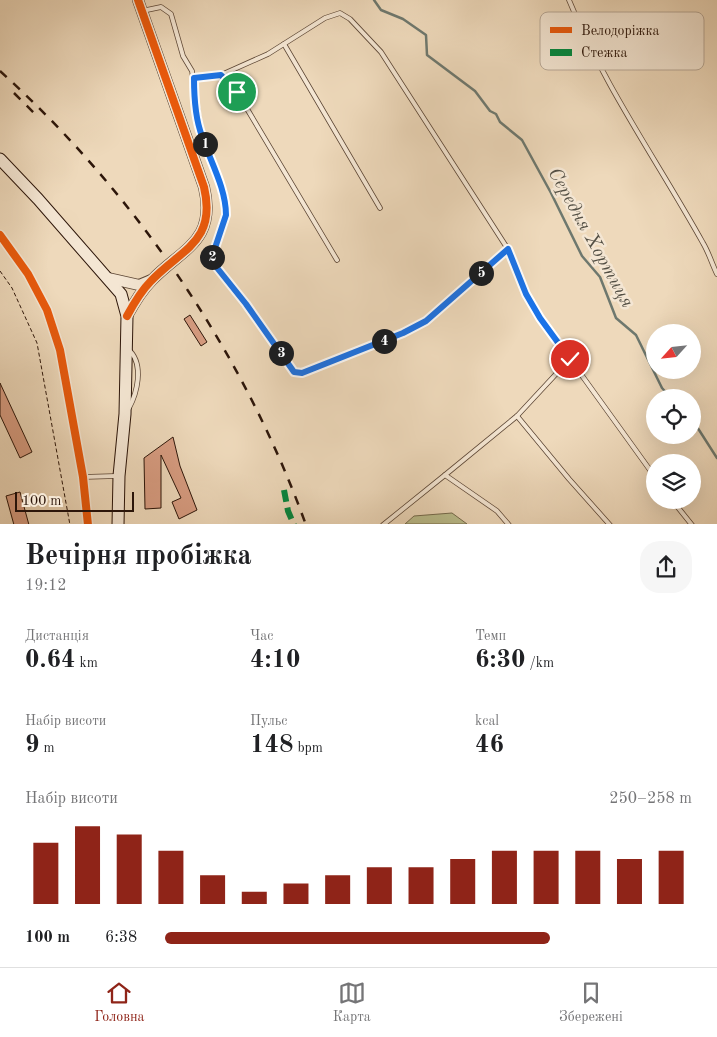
<!DOCTYPE html>
<html lang="uk">
<head>
<meta charset="utf-8">
<style>
  :root { --surface:#fff; --page:#f6f6f6; --text:#202124; --muted:#757577; --line:#e0e0e0; --accent:#8f2418 }
  body { margin:0; font-family:"Old Standard TT",serif; background:var(--page); color:var(--text); height:100vh; display:flex; flex-direction:column; font-size:19px; white-space:nowrap }
  * { box-sizing:border-box; margin:0 }
  p { font-size:16px; color:var(--muted) }
  .icon { flex:none; width:28px; height:28px; fill:none; stroke:currentColor; stroke-width:2; stroke-linecap:round; stroke-linejoin:round }
  .map { position:relative; height:524px; overflow:hidden }
  .panel { display:flex; flex-direction:column; background:var(--surface); flex:1 }
  .panel>* { flex:none }
  .needle { width:32px; rotate:243deg }
  .controls { position:absolute; left:646px; top:324px; display:grid; gap:10px }
  .controls a { display:grid; place-items:center; width:55px; height:55px; border-radius:50%; background:var(--surface); box-shadow:0 5px 20px #0002; font-size:25px }
  .scale { position:absolute; left:15px; bottom:12px; width:119px; box-sizing:border-box; padding-left:5px; border:2px solid #2d160a; border-top:0; font-size:14px; line-height:18px; white-space:nowrap; color:#2d160a; -webkit-text-stroke:4px #f4e6d3; paint-order:stroke }
  .pin { position:absolute; display:grid; place-items:center; width:42px; height:42px; color:#fff; margin:-21px; border:2px solid #fff; border-radius:50%; box-shadow:0 1px 5px #0007 }
  .km { position:absolute; width:25px; height:25px; margin:-12px; border-radius:50%; background:#222; color:#fff; font-size:14px; line-height:25px; text-align:center }
  .round { display:grid; place-items:center; flex:none; width:52px; height:52px; border-radius:20px; background:var(--page) }
  .headline { display:flex; align-items:center; justify-content:space-between; height:85px; padding:0 25px }
  h1 { font-size:28px; font-weight:700; line-height:38px }
  .metrics { display:grid; grid-template-columns:repeat(3,1fr); gap:8px; height:85px; padding:5px 25px }
  .metrics div { display:grid; align-content:center }
  .metrics b { font-size:25px; font-weight:700 }
  .metrics small { font-size:14px; font-weight:400 }
  .metrics p { font-size:14px }
  .chart { height:140px; padding:10px 25px }
  .chart p { display:flex; justify-content:space-between }
  .chart svg { width:100%; height:90px; margin-top:5px; stroke:var(--accent); stroke-width:6 }
  ul { padding:0 25px; list-style:none; font-size:16px }
  li { display:grid; grid-template-columns:80px 60px 1fr; align-items:center; height:38px }
  li i { height:12px; border-radius:6px; background:var(--accent) }
  .tab-bar { display:flex; justify-content:space-around; align-items:center; height:70px; border-top:1px solid var(--line); background:var(--surface); font-size:14px; color:var(--muted) }
  .tab-bar a { display:grid; justify-items:center; gap:2px }
  .tab-bar .current { color:var(--accent) }
  .map>svg:first-child { display:block }
  .green { fill:#bbbf8e; stroke:#746a4c }
  .lines { fill:none; stroke-linecap:round; stroke-linejoin:round }
  .stream { stroke:#6e786e; stroke-width:2.5 }
  .building { fill:#d89d82; stroke:#2d160a }
  .service-casing { stroke:#5d4736; stroke-width:5.5 }
  .minor-casing { stroke:#5d4736; stroke-width:9 }
  .tertiary-casing { stroke:#5d4736; stroke-width:12 }
  .secondary-casing { stroke:#2d160a; stroke-width:13 }
  .path { stroke:#2d160a; stroke-width:1; stroke-dasharray:4 2.5; stroke-linecap:butt }
  .service { stroke:#f4e6d3; stroke-width:4 }
  .minor { stroke:#f4e6d3; stroke-width:8 }
  .tertiary { stroke:#f4e6d3; stroke-width:10 }
  .secondary { stroke:#f4e6d3; stroke-width:11 }
  .rail { stroke:#2d160a; stroke-width:2.5; stroke-dasharray:9 9; stroke-linecap:butt }
  .quiet { stroke:#00873e; stroke-width:6; stroke-dasharray:12 6; stroke-linecap:butt }
  .cycleway-casing { stroke:#f4e6d3; stroke-width:11 }
  .cycleway { stroke:#e8590c; stroke-width:8 }
  .route-casing { stroke:#fff; stroke-width:10 }
  .route { stroke:#1a73e8; stroke-width:6 }
  .labels { text-anchor:middle; dominant-baseline:central; stroke-width:5; stroke-linejoin:round; paint-order:stroke }
  .water-label { font-size:19px; font-style:italic; fill:#534f44; stroke:#f4e6d3 }
  .key { fill:#f4e6d3; stroke:#b8a897; stroke-width:1 }
  .key-label { font-size:14px; fill:#2d160a }
</style>
</head>
<body>
<div class="map">
<svg width="717" height="525" viewBox="0 0 717 525">
  <rect width="100%" height="100%" fill="#eed9bb"/>
  <filter id="stains"><feTurbulence type="fractalNoise" baseFrequency=".004" numOctaves="4"/><feColorMatrix values="0 0 0 0 .2 0 0 0 0 .09 0 0 0 0 .02 0 0 0 .5 -.17"/></filter>
  <radialGradient id="worn" r=".72"><stop offset=".6" stop-color="#630" stop-opacity="0"/><stop offset="1" stop-color="#630" stop-opacity=".3"/></radialGradient>
  <path class="green" d="M452,513L467,524H405L414,516Z"/>
  <g class="lines">
    <g class="stream">
      <path d="M374,0L381,10L403,19L426,35L427,55L475,91L490,111L496,114L500,122L522,140L551,193L582,256L600,277L616,318L636,335L662,388L671,398"/>
      <path d="M692,419L717,458"/>
    </g>
  </g>
  <g class="building">
    <path d="M190,315L207,342L201,346L184,319Z"/>
    <path d="M0,383L32,452L20,458L0,415Z"/>
    <path d="M173,437L180,466L197,510L179,519L172,502L181,498L161,455V508L145,509L144,458Z"/>
    <path d="M20,492L29,525H14L6,496Z"/>
  </g>
  <g class="lines">
    <g class="service-casing">
      <g id="service">
        <path d="M569,0C604,86 658,162 703,243C709,253 712,264 717,274"/>
        <path d="M142,11L161,7L171,14L183,56L192,71L201,134L217,174L226,215L212,257L214,264L246,304L294,372L302,373L403,333L426,321L508,249"/>
        <path d="M284,44L380,208"/>
        <path d="M221,75L237,92L337,260"/>
        <path d="M194,78L221,75L268,54L325,18L340,13L350,19L381,52L511,254L526,294L540,318L570,359L517,416L445,475L497,511L509,525"/>
        <path d="M570,359L655,477"/>
        <path d="M129,408C137,393 144,366 130,351"/>
        <path d="M517,416L569,479L610,525"/>
        <path d="M83,477L116,476"/>
        <path d="M672,500L692,525"/>
        <path d="M383,525L445,475"/>
      </g>
    </g>
    <g class="minor-casing">
      <path id="minor" d="M0,235L28,274L47,310L60,350L83,477L88,525"/>
    </g>
    <g class="tertiary-casing">
      <g id="tertiary">
        <path d="M108,278L139,285L151,280"/>
        <path d="M127,316C134,303 141,291 151,281C181,249 217,242 204,187L138,0"/>
      </g>
    </g>
    <g class="secondary-casing">
      <path id="secondary" d="M0,159L38,199L121,294L127,316L125,414L119,476L118,525"/>
    </g>
    <path class="path" d="M0,271L12,288L37,343L70,525"/>
    <use href="#service" class="service"/>
    <use href="#minor" class="minor"/>
    <use href="#tertiary" class="tertiary"/>
    <use href="#secondary" class="secondary"/>
    <g class="rail">
      <path d="M0,71C135,193 244,353 306,525"/>
      <path d="M14,93L39,118"/>
    </g>
    <path class="quiet" d="M284,490L288,511L294,525"/>
    <g class="cycleway-casing">
      <g id="cycleway">
        <path d="M0,235L28,274L47,310L60,350L83,477L88,525"/>
        <path d="M127,316C134,303 141,291 151,281C181,249 217,242 204,187L138,0"/>
      </g>
    </g>
    <use href="#cycleway" class="cycleway"/>
  </g>
  <g class="lines">
    <g class="route-casing">
      <path id="route" d="M237,92L221,75L194,78C194,97 195,118 202,136C210,161 226,188 226,215L212,257L214,264L246,304L294,372L302,373L403,333L426,321L508,249L526,294L540,318L570,359"/>
    </g>
    <use href="#route" class="route"/>
  </g>
  <g class="labels">
    <g class="water-label">
      <text transform="translate(590 238) rotate(61)">Середня Хортиця</text>
    </g>
  </g>
  <rect x="540" y="12" width="164" height="58" rx="8" class="key"/>
  <rect x="550" y="27" width="22" height="6" fill="#e8590c"/>
  <rect x="550" y="49" width="22" height="7" fill="#00873e"/>
  <g class="key-label">
    <text x="581" y="35">Велодоріжка</text>
    <text x="581" y="57">Стежка</text>
  </g>
  <rect width="100%" height="100%" filter="url(#stains)"/>
  <rect width="100%" height="100%" fill="url(#worn)"/>
</svg>
<div class="controls">
<a><svg class="needle" viewBox="-14 -14 28 28"><path d="M0-13l5 13h-10z" fill="#e53935"/><path d="M0 13l5-13h-10z" fill="#757577"/></svg></a>
<a><svg class="icon" aria-label="locate" viewBox="0 0 24 24"><circle cx="12" cy="12" r="6"/><path d="M12 2v4M12 18v4M2 12h4M18 12h4"/></svg></a>
<a><svg class="icon" aria-label="layers" viewBox="0 0 24 24"><path d="M12 4l9 5-9 5-9-5zM3 14l9 5 9-5"/></svg></a>
</div>
<div class="scale">100 m</div>
<div class="pin" style="left:237px;top:92px;background:#1e9e55"><svg class="icon" aria-label="arrive" viewBox="0 0 24 24"><path d="M6 21V4h12l-3 4 3 4H6"/></svg></div>
<div class="pin" style="left:570px;top:359px;background:#d93025"><svg class="icon" aria-label="check" viewBox="0 0 24 24"><path d="M5 12l5 5 9-10"/></svg></div>
<b class="km" style="left:205px;top:144px">1</b>
<b class="km" style="left:212px;top:257px">2</b>
<b class="km" style="left:281px;top:353px">3</b>
<b class="km" style="left:384px;top:341px">4</b>
<b class="km" style="left:481px;top:273px">5</b>
</div>
<section class="panel">
<div class="headline"><div><h1>Вечірня пробіжка</h1><p>19:12</p></div><a class="round"><svg class="icon" aria-label="share" viewBox="0 0 24 24"><path d="M12 15V3M7 8l5-5 5 5M5 13v7h14v-7"/></svg></a></div>
<div class="metrics">
<div><p>Дистанція</p><b>0.64<small> km</small></b></div>
<div><p>Час</p><b>4:10</b></div>
<div><p>Темп</p><b>6:30<small> /km</small></b></div>
</div>
<div class="metrics">
<div><p>Набір висоти</p><b>9<small> m</small></b></div>
<div><p>Пульс</p><b>148<small> bpm</small></b></div>
<div><p>kcal</p><b>46</b></div>
</div>
<div class="chart"><p><span>Набір висоти</span>250–258 m</p>
<svg viewBox="0 0 160 44" preserveAspectRatio="none"><path d="M5 44V14M15 44V6M25 44V10M35 44V18M45 44V30M55 44V38M65 44V34M75 44V30M85 44V26M95 44V26M105 44V22M115 44V18M125 44V18M135 44V18M145 44V22M155 44V18"/></svg>
</div>
<ul>
<li><b>100 m</b>6:38<i style="width:73%"></i></li>
</ul>
</section>
<nav class="tab-bar">
<a class="current"><svg class="icon" aria-label="home" viewBox="0 0 24 24"><path d="M3 11l9-7 9 7M6 9v11h12V9"/></svg>Головна</a>
<a><svg class="icon" aria-label="map" viewBox="0 0 24 24"><path d="M3 6l6-2 6 2 6-2v14l-6 2-6-2-6 2zM9 4v14M15 6v14"/></svg>Карта</a>
<a><svg class="icon" aria-label="saved" viewBox="0 0 24 24"><path d="M7 4h10v16l-5-4-5 4z"/></svg>Збережені</a>
</nav>
</body>
</html>
